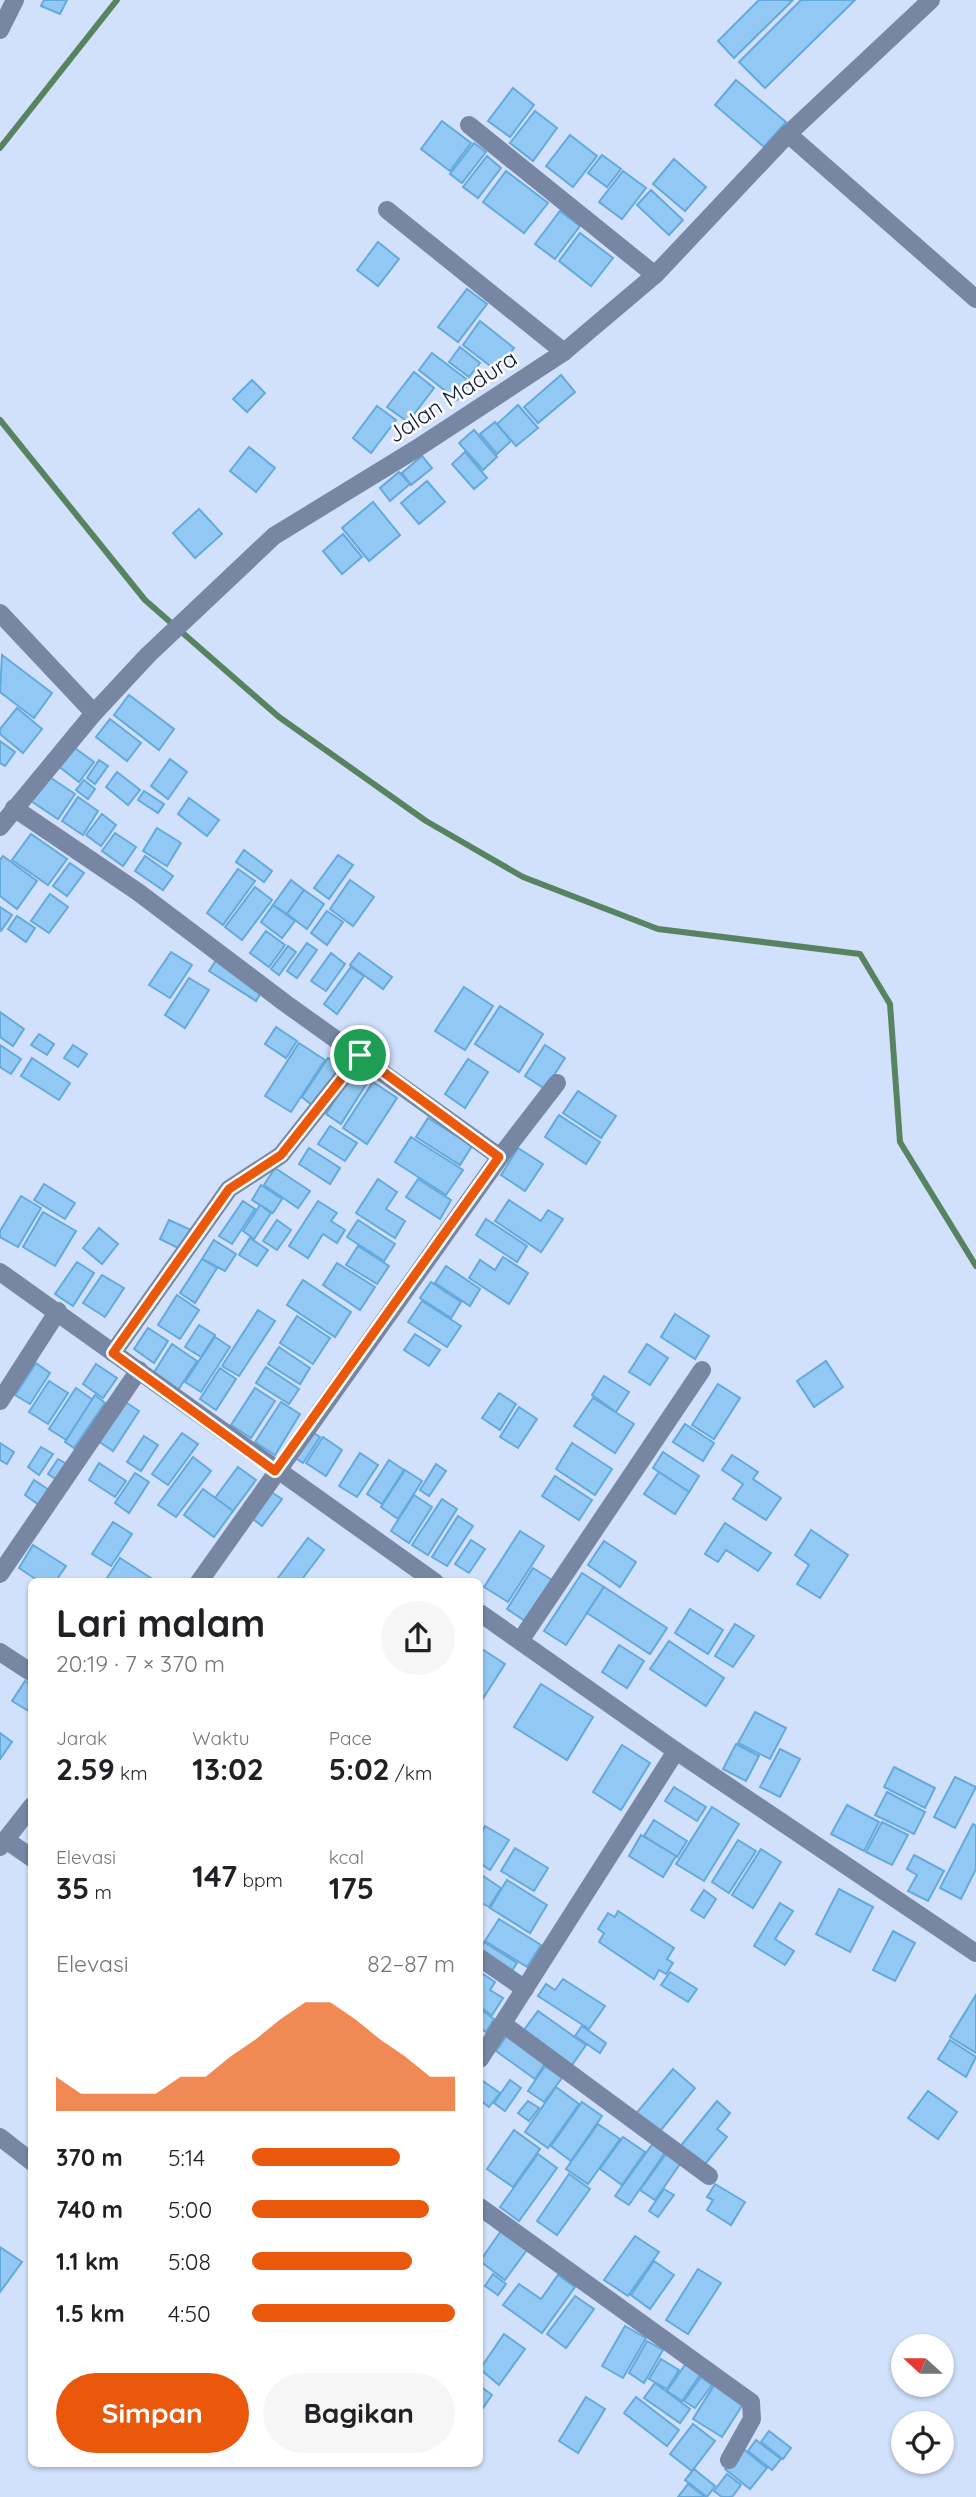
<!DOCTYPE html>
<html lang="id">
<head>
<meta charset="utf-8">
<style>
  :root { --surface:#fff; --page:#f6f6f6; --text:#202124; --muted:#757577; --accent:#ea580c }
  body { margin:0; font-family:Quicksand,sans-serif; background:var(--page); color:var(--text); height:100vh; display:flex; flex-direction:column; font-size:26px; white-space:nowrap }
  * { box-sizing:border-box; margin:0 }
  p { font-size:23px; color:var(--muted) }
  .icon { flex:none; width:38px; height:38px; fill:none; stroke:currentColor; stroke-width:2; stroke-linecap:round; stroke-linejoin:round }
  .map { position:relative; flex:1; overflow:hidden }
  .drawer { position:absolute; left:28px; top:1578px; width:455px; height:889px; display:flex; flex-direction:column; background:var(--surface); border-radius:10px; box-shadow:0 2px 5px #0004 }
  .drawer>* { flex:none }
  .needle { width:46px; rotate:291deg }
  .controls { position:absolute; left:891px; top:2334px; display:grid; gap:14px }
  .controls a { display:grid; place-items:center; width:63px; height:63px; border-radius:50%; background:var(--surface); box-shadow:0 2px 5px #0004; font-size:35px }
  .pin { position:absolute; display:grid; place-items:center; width:60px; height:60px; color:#fff; margin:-30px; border:4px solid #fff; border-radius:50%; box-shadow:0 2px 7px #0007 }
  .round { display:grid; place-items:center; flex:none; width:74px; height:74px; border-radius:37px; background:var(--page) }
  .overview { display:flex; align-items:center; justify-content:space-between; height:119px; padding:0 28px }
  h1 { font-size:38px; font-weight:700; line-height:52px }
  .stats { display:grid; grid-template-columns:repeat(3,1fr); gap:10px; height:119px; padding:7px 28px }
  .stats div { display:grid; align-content:center }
  .stats b { font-size:30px; font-weight:700 }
  .stats small { font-size:19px; font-weight:400 }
  .stats p { font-size:19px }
  .chart { height:196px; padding:14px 28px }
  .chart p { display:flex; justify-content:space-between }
  .chart svg { width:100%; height:126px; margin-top:7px; fill:var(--accent); opacity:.7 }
  .action { display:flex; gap:14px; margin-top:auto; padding:14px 28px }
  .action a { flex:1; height:80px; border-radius:42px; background:var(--accent); color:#fff; font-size:28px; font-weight:700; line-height:80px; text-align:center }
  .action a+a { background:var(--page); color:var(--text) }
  ul { padding:0 28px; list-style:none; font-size:23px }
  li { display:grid; grid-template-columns:112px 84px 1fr; align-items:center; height:52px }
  li i { height:18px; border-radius:9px; background:var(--accent) }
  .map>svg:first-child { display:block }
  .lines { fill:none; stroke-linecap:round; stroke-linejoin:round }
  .stream { stroke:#588360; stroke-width:6 }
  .building { fill:#92c9f4; stroke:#65a9dc; stroke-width:2 }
  .minor { stroke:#7787a3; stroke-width:18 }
  .route-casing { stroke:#fff; stroke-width:14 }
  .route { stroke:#ea580c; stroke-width:9 }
  .labels { text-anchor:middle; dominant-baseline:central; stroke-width:5; stroke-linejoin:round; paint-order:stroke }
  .street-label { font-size:23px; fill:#0f1c35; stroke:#fff }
</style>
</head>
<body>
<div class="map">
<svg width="976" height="2497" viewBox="0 0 976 2497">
  <rect width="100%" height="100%" fill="#d1e1fc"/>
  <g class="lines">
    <g class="stream">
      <path d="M0,148L117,0"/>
      <path d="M0,420L145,600L279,717L426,821L523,877L658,929L860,954L890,1004L900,1142L976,1266"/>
    </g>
  </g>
  <g class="building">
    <path d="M44,0H67L60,14L41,6Z"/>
    <path d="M759,0H793L734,58L718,41Z"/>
    <path d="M801,0H855L765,88L739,62Z"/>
    <path d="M736,80L786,122L764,147L715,105Z"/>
    <path d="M513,88L534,105L510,137L488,121Z"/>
    <path d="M535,111L557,128L533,161L510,143Z"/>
    <path d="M442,121L471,143L450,171L421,149Z"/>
    <path d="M570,135L597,156L573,187L546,166Z"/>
    <path d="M474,143L486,152L462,183L450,174Z"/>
    <path d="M602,155L621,169L607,187L588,173Z"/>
    <path d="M487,156L501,168L478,198L463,187Z"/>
    <path d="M674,159L706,187L685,211L653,184Z"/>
    <path d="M506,171L548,203L524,233L483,202Z"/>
    <path d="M623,171L646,188L622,219L599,202Z"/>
    <path d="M651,190L683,220L669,235L637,205Z"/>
    <path d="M560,211L580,226L555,259L535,244Z"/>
    <path d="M580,233L613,258L591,286L559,261Z"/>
    <path d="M378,242L399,259L378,286L357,270Z"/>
    <path d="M467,289L487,304L458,342L438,327Z"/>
    <path d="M480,321L514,348L497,371L463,345Z"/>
    <path d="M460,347L480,363L469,377L449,362Z"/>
    <path d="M432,353L470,382L457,400L419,370Z"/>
    <path d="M414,372L434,388L408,422L387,407Z"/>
    <path d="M561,375L575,392L538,423L524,407Z"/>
    <path d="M252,380L265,393L247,412L233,399Z"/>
    <path d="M518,405L538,428L516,446L497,424Z"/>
    <path d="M377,406L396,420L371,453L353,438Z"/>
    <path d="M495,422L511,441L497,454L480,434Z"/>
    <path d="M474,430L497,457L483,470L459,443Z"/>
    <path d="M249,447L275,468L256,492L230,471Z"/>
    <path d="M465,452L487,478L474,489L452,464Z"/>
    <path d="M422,456L432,468L411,485L402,473Z"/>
    <path d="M399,472L410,484L390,501L380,488Z"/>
    <path d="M427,481L445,502L419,524L401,503Z"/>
    <path d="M373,502L400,535L369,561L342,528Z"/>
    <path d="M199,509L222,534L195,558L173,533Z"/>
    <path d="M343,534L362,557L342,574L323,551Z"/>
    <path d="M2,655L52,693L34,718L0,692Z"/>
    <path d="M129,695L174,729L159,750L114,715Z"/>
    <path d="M17,708L42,729L23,753L0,734V729Z"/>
    <path d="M110,719L141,743L127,761L96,737Z"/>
    <path d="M0,741L15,752L5,766L0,763Z"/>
    <path d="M72,746L94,762L79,782L57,765Z"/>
    <path d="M170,759L187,772L168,799L151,786Z"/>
    <path d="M99,760L108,766L95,784L87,778Z"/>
    <path d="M117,772L140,790L128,805L106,787Z"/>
    <path d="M48,776L75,794L58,819L31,801Z"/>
    <path d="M84,780L95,789L88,799L76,790Z"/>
    <path d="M144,791L164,804L158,813L138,800Z"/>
    <path d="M78,797L98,811L83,835L62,821Z"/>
    <path d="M189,798L219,820L207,836L178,814Z"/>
    <path d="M102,814L116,825L101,846L86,835Z"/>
    <path d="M157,828L181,843L167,866L143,851Z"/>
    <path d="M115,833L136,847L123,866L102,851Z"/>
    <path d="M31,834L67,859L48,885L12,860Z"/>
    <path d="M244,850L272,871L264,882L236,862Z"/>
    <path d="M338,855L353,865L329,899L314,888Z"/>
    <path d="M3,856L37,881L17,909L0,896V860Z"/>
    <path d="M145,856L173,876L163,890L135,871Z"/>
    <path d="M70,863L84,873L67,896L53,886Z"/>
    <path d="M238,869L255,881L223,925L207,913Z"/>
    <path d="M291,880L304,890L287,914L273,905Z"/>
    <path d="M350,880L374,897L353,926L330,909Z"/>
    <path d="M255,887L272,900L242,940L225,927Z"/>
    <path d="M304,890L324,904L307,929L287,914Z"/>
    <path d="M50,894L68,907L49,933L31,921Z"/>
    <path d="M273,905L295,921L282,938L261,922Z"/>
    <path d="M0,907L12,915L1,931L0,930Z"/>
    <path d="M327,911L343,922L327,945L311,933Z"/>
    <path d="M17,916L35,928L26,942L8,929Z"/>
    <path d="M266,931L285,945L269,967L250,953Z"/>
    <path d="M307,943L317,950L297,978L287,971Z"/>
    <path d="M288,946L296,952L279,975L271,969Z"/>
    <path d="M171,952L192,965L170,998L149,985Z"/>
    <path d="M331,953L345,964L326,991L311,981Z"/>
    <path d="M359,953L392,977L383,989L350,965Z"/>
    <path d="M217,959L263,989L256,1001L209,971Z"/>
    <path d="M351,967L364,976L337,1014L324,1004Z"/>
    <path d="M189,978L209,990L185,1028L165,1015Z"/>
    <path d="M464,987L493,1006L465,1050L435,1031Z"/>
    <path d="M500,1006L543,1034L519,1072L475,1044Z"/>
    <path d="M0,1012L24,1029L13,1046L0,1037Z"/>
    <path d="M276,1027L297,1041L286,1058L265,1044Z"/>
    <path d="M39,1034L54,1044L47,1055L31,1045Z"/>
    <path d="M299,1043L325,1060L291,1112L265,1096Z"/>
    <path d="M0,1045L21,1059L11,1074L0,1067Z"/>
    <path d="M73,1045L87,1054L78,1067L64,1058Z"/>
    <path d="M545,1045L565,1058L545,1089L525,1076Z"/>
    <path d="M32,1058L70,1083L59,1100L21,1076Z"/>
    <path d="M328,1058L343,1068L313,1106L302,1097Z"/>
    <path d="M468,1059L488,1072L465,1108L445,1094Z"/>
    <path d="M355,1069L370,1078L341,1124L326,1114Z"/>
    <path d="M373,1082L397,1098L367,1144L343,1128Z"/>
    <path d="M578,1091L616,1116L601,1138L563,1113Z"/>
    <path d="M559,1115L600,1142L586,1164L545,1137Z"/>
    <path d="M428,1118L472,1146L460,1165L416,1137Z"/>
    <path d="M330,1126L357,1143L345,1161L318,1144Z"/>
    <path d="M411,1137L463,1170L446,1195L395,1162Z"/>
    <path d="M309,1148L340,1168L330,1184L299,1164Z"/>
    <path d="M518,1148L543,1164L525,1191L501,1175Z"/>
    <path d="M275,1168L310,1191L298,1208L264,1185Z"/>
    <path d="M378,1179L397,1192L386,1209L405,1221L395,1238L356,1213Z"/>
    <path d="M418,1179L451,1200L440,1219L406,1197Z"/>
    <path d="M44,1184L75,1203L65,1219L34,1200Z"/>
    <path d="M261,1185L282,1199L273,1213L252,1200Z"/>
    <path d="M21,1196L41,1208L18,1247L0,1237V1231Z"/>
    <path d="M509,1200L541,1221L548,1210L563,1219L541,1252L495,1221Z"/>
    <path d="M243,1201L255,1209L232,1244L219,1236Z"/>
    <path d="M318,1201L337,1213L331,1221L345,1230L337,1243L323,1234L308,1258L289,1246Z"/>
    <path d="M260,1205L271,1213L254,1239L243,1231Z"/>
    <path d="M43,1212L76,1231L55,1266L23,1247Z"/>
    <path d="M486,1219L527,1246L517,1262L476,1235Z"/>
    <path d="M169,1220L191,1230L182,1250L160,1239Z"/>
    <path d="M277,1220L291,1230L277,1250L263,1241Z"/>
    <path d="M358,1220L395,1244L384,1261L347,1237Z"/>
    <path d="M99,1228L118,1244L102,1264L83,1248Z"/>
    <path d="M250,1238L268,1250L257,1266L239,1255Z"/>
    <path d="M214,1240L236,1254L225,1271L202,1259Z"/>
    <path d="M358,1246L389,1266L377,1284L346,1265Z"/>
    <path d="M503,1257L528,1273L509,1304L469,1278L480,1260L495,1270Z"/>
    <path d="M202,1259L217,1268L195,1303L180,1293Z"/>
    <path d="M77,1262L94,1273L73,1306L55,1294Z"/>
    <path d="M337,1263L375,1287L360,1310L323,1285Z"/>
    <path d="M446,1266L480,1289L470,1306L435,1283Z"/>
    <path d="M102,1275L124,1288L105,1317L83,1303Z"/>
    <path d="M303,1280L351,1312L335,1337L287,1305Z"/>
    <path d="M431,1282L461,1302L451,1318L420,1298Z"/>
    <path d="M177,1295L199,1310L180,1339L158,1325Z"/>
    <path d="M422,1301L461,1326L447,1347L408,1322Z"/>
    <path d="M258,1310L275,1321L239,1376L222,1366Z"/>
    <path d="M675,1314L709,1336L695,1359L661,1337Z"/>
    <path d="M297,1316L330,1338L313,1364L280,1343Z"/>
    <path d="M199,1325L215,1335L201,1357L185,1347Z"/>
    <path d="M148,1328L168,1341L154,1363L134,1349Z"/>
    <path d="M415,1334L440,1350L429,1366L404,1350Z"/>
    <path d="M215,1337L230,1347L201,1392L185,1382Z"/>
    <path d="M172,1344L197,1361L178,1390L153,1374Z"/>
    <path d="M647,1344L668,1358L650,1385L629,1372Z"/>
    <path d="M279,1347L310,1368L300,1384L268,1364Z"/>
    <path d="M826,1361L843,1387L814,1407L797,1381Z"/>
    <path d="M36,1363L50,1373L30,1404L15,1395Z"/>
    <path d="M96,1364L117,1378L103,1398L83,1384Z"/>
    <path d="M266,1367L299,1389L289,1404L256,1383Z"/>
    <path d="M220,1368L236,1379L216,1410L200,1399Z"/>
    <path d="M604,1376L629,1392L616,1412L592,1395Z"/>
    <path d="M49,1381L68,1393L48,1424L29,1412Z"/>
    <path d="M718,1384L740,1398L714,1439L692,1425Z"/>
    <path d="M76,1388L93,1400L66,1440L49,1429Z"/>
    <path d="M255,1388L275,1401L251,1438L231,1425Z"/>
    <path d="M499,1393L516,1404L500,1430L482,1418Z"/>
    <path d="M95,1395L105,1403L74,1448L65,1442Z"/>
    <path d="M593,1398L634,1424L615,1453L574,1426Z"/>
    <path d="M124,1401L139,1411L113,1451L98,1441Z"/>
    <path d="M281,1402L300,1414L275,1455L255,1442Z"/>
    <path d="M519,1407L537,1419L518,1448L500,1437Z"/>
    <path d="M685,1424L714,1443L703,1461L673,1442Z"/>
    <path d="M309,1430L320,1437L303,1463L292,1456Z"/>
    <path d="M182,1433L198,1444L168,1485L152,1474Z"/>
    <path d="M144,1436L158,1445L141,1471L127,1462Z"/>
    <path d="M323,1437L342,1450L326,1476L306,1463Z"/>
    <path d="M0,1443L14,1452L7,1464L0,1460Z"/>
    <path d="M572,1443L612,1469L595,1495L556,1469Z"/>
    <path d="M41,1447L53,1454L39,1475L28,1467Z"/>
    <path d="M663,1452L699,1476L689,1492L653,1468Z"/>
    <path d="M360,1453L378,1465L357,1497L339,1486Z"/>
    <path d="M732,1455L758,1472L753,1479L781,1498L766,1520L733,1499L743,1484L722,1470Z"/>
    <path d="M193,1457L211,1471L176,1517L158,1505Z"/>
    <path d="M58,1459L67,1464L57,1480L48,1474Z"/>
    <path d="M389,1460L404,1470L382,1504L367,1494Z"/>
    <path d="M99,1463L126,1481L115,1497L89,1480Z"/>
    <path d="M436,1464L446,1471L429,1496L420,1490Z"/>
    <path d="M238,1467L256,1480L233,1511L215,1498Z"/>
    <path d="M405,1470L422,1481L398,1519L381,1507Z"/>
    <path d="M659,1472L689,1492L675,1514L644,1494Z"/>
    <path d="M135,1473L149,1482L129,1513L115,1503Z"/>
    <path d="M555,1476L592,1500L579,1520L542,1496Z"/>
    <path d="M34,1480L49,1490L39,1505L25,1495Z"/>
    <path d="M203,1489L233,1511L214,1537L184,1515Z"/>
    <path d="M268,1490L282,1499L262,1526L249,1516Z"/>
    <path d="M414,1495L432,1507L409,1543L391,1531Z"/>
    <path d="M442,1499L457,1509L428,1555L412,1545Z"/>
    <path d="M458,1516L473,1526L447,1566L432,1557Z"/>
    <path d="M113,1522L132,1534L111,1566L92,1554Z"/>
    <path d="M725,1523L771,1553L758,1571L726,1550L718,1562L705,1554Z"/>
    <path d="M811,1530L848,1555L820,1598L797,1584L809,1565L795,1555Z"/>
    <path d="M520,1531L544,1546L508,1602L484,1587Z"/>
    <path d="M308,1538L324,1550L303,1578L309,1582H275Z"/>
    <path d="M471,1540L485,1549L469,1573L455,1564Z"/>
    <path d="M604,1541L636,1562L620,1587L588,1565Z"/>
    <path d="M33,1545L66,1566L55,1582H40L19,1568Z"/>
    <path d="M120,1558L157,1582L105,1581Z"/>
    <path d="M533,1568L552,1580L525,1621L507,1609Z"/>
    <path d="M582,1573L604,1587L566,1645L544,1631Z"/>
    <path d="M604,1587L667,1628L650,1654L587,1613Z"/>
    <path d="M690,1609L723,1630L708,1654L675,1633Z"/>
    <path d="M735,1624L754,1636L733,1667L715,1656Z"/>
    <path d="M669,1641L724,1678L706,1706L650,1669Z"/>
    <path d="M619,1645L644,1661L627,1688L602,1672Z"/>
    <path d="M482,1649L505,1664L480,1703V1652Z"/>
    <path d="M25,1681L32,1686V1713L12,1701Z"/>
    <path d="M541,1684L593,1717L567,1760L514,1727Z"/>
    <path d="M755,1712L786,1728L770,1759L738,1743Z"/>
    <path d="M0,1733L12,1742L0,1759Z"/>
    <path d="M736,1744L759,1756L746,1781L723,1769Z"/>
    <path d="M622,1745L650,1763L621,1810L593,1792Z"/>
    <path d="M780,1749L800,1759L780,1797L760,1787Z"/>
    <path d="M894,1767L935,1788L925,1808L884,1787Z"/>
    <path d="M955,1777L976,1787L955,1828L934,1817Z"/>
    <path d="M674,1787L706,1807L697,1821L665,1801Z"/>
    <path d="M887,1792L925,1812L914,1834L875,1815Z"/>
    <path d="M847,1805L879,1822L864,1851L831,1834Z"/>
    <path d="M712,1807L739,1824L704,1881L676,1864Z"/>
    <path d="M654,1820L687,1841L677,1857L644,1836Z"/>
    <path d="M882,1822L908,1835L892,1865L866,1852Z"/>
    <path d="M973,1824L976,1826V1869L961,1899L940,1888Z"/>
    <path d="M485,1826L509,1840L490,1870L480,1863V1836Z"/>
    <path d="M641,1835L676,1856L663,1877L629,1856Z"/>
    <path d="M738,1840L756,1851L729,1893L712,1882Z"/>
    <path d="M515,1848L548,1868L534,1891L501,1871Z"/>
    <path d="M761,1849L781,1862L753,1908L732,1895Z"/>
    <path d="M914,1855L944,1871L928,1901L908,1891L917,1875L907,1869Z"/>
    <path d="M480,1874L501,1888L489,1907L480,1902Z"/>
    <path d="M507,1880L547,1905L530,1933L490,1908Z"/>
    <path d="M839,1889L873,1907L850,1952L816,1934Z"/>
    <path d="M704,1890L716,1899L704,1918L691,1910Z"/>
    <path d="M780,1903L793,1911L775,1939L794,1951L785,1965L754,1946Z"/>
    <path d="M618,1911L674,1948L667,1959L673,1963L666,1974L659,1970L654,1979L599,1942L604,1933L598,1929L608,1913L615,1917Z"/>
    <path d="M499,1919L541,1945L527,1967L485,1941Z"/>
    <path d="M893,1931L915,1943L895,1981L873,1970Z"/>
    <path d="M484,1942L517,1963L511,1972L480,1950Z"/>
    <path d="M480,1972L495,1982L490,1990L503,1998L492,2015L480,2007Z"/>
    <path d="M670,1972L697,1989L688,2002L661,1985Z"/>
    <path d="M563,1979L605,2006L589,2029L538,1996L546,1984L555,1990Z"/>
    <path d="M976,1995V2053L950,2037Z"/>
    <path d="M480,2009L494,2019L486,2032L480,2028Z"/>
    <path d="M538,2011L586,2045L572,2065L524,2030Z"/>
    <path d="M582,2026L606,2043L600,2053L575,2036Z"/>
    <path d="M507,2035L546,2062L535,2079L496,2051Z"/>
    <path d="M950,2040L976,2057L966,2077L938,2059Z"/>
    <path d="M545,2066L562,2078L544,2102L528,2091Z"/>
    <path d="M673,2069L695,2088L657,2135L634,2116Z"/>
    <path d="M480,2079L500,2093L489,2107L480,2100Z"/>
    <path d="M510,2080L521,2088L505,2111L494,2103Z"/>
    <path d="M556,2087L579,2104L548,2148L525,2132Z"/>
    <path d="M928,2091L957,2112L938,2139L908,2118Z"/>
    <path d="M528,2101L539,2108L529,2121L518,2113Z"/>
    <path d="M717,2101L730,2113L717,2129L727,2137L702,2168L679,2148Z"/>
    <path d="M582,2102L602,2116L571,2161L551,2146Z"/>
    <path d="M598,2124L620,2139L588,2184L566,2169Z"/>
    <path d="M514,2130L540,2149L513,2187L487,2169Z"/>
    <path d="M623,2137L645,2152L622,2185L600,2169Z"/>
    <path d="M654,2142L666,2151L629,2205L615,2196Z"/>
    <path d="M538,2154L557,2168L519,2221L500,2207Z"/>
    <path d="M666,2154L680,2164L655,2200L640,2190Z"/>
    <path d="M569,2174L590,2189L557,2235L537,2221Z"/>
    <path d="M715,2184L745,2202L731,2225L707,2210L713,2200L707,2197Z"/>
    <path d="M664,2189L674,2195L658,2217L649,2211Z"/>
    <path d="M501,2231L527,2250L505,2280L480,2261Z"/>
    <path d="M635,2236L659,2252L628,2296L604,2280Z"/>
    <path d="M0,2247L22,2262L0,2292Z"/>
    <path d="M654,2261L674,2275L650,2309L631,2295Z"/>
    <path d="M698,2269L721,2283L688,2334L666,2320Z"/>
    <path d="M493,2274L506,2284L498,2295L485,2286Z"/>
    <path d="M558,2275L575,2287L542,2333L503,2305L519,2284L541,2299Z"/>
    <path d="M575,2296L594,2309L566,2348L547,2334Z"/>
    <path d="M625,2326L646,2338L623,2378L602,2366Z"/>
    <path d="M504,2334L525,2349L499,2385L480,2369Z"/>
    <path d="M647,2341L663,2350L644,2383L629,2373Z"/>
    <path d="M661,2359L679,2370L667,2389L649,2379Z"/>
    <path d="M687,2362L702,2372L682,2401L667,2391Z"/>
    <path d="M701,2377L712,2385L695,2408L684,2401Z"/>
    <path d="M716,2382L745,2401L722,2437L693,2419Z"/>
    <path d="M655,2383L690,2409L680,2423L644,2398Z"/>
    <path d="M480,2386L492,2395L480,2412Z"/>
    <path d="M586,2397L605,2409L578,2453L559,2441Z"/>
    <path d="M636,2397L679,2430L667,2446L624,2413Z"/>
    <path d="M693,2424L715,2441L692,2471L670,2454Z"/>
    <path d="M769,2431L791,2448L783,2459L761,2442Z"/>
    <path d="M756,2440L781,2459L772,2470L748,2451Z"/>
    <path d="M742,2448L767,2468L750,2489L725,2469Z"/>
    <path d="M694,2469L715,2486L707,2497L685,2480Z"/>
    <path d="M727,2474L741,2485L732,2497H722L714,2491Z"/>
    <path d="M688,2484L705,2497H678Z"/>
  </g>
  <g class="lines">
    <g class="minor">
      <path d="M0,30L15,0"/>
      <path d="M469,125L655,275"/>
      <path d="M788,134L976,299"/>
      <path d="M387,210L564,352"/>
      <path d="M0,613L94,713"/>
      <path d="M14,808L138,892L285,1003L500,1157"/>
      <path d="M0,827L94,713L148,655L274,536L416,449L564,352L655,275L788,134L931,0"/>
      <path d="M0,1272L435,1582"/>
      <path d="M113,1353L229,1189L281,1155L360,1055"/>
      <path d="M0,1401L58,1311"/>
      <path d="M0,1574L139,1370"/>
      <path d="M199,1582L500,1157L557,1083"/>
      <path d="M480,1613L676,1751L976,1953"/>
      <path d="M520,1641L702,1370"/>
      <path d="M0,1652L32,1673"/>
      <path d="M6,1840L32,1858"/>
      <path d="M0,1847L32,1806"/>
      <path d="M480,1958L525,1989"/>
      <path d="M503,2024L709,2176"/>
      <path d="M480,2059L676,1751"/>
      <path d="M0,2137L32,2162"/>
      <path d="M480,2207L751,2402L752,2419L729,2460"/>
    </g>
  </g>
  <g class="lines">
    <g class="route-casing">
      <path id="route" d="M360,1055L499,1157L275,1471L113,1353L229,1189L281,1155Z"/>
    </g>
    <use href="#route" class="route"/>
  </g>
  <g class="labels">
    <g class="street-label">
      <text transform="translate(452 396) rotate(-33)">Jalan Madura</text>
    </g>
  </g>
</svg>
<div class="controls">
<a><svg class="needle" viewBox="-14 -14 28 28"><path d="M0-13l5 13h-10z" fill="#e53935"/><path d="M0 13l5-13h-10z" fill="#757577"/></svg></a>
<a><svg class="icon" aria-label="locate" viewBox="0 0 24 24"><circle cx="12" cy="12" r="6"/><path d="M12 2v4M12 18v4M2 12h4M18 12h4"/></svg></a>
</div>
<div class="pin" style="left:360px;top:1055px;background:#1e9e55"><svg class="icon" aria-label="arrive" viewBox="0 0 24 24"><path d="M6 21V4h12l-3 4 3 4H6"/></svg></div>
<section class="drawer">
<div class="overview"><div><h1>Lari malam</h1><p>20:19 · 7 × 370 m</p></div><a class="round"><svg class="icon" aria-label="share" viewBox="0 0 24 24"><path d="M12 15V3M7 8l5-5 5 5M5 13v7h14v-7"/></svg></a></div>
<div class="stats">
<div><p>Jarak</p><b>2.59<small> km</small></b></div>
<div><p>Waktu</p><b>13:02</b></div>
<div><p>Pace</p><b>5:02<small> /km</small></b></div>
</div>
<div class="stats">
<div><p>Elevasi</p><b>35<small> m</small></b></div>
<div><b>147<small> bpm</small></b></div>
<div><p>kcal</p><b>175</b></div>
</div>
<div class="chart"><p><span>Elevasi</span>82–87 m</p>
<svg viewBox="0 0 160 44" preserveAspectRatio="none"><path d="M0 44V32L10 38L20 38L30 38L40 38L50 32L60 32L70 25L80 19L90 12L100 6L110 6L120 12L130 19L140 25L150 32L160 32V44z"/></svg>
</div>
<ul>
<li><b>370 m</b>5:14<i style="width:73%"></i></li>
<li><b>740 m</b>5:00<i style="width:87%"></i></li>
<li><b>1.1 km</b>5:08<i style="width:79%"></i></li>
<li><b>1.5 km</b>4:50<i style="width:100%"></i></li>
</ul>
<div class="action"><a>Simpan</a><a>Bagikan</a></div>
</section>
</div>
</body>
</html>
